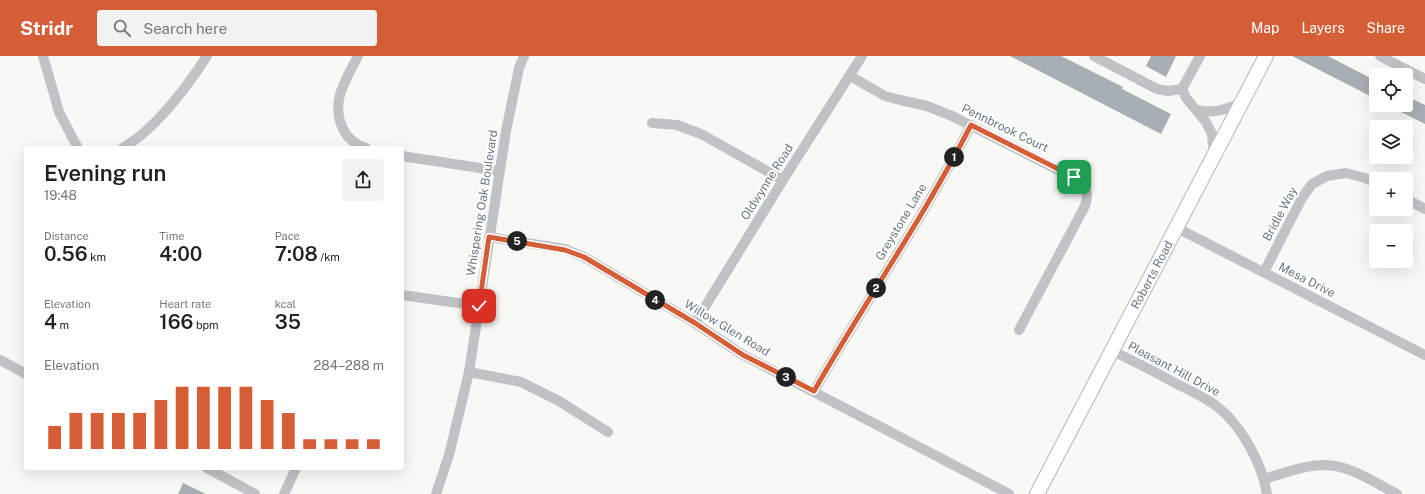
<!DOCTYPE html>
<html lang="en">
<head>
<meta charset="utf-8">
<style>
  :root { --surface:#fff; --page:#f2f2f2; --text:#222; --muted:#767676; --accent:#d65e37 }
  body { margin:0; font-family:"Public Sans",sans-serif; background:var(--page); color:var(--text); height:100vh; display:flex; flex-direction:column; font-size:15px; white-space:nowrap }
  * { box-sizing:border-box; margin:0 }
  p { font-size:13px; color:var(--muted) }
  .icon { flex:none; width:22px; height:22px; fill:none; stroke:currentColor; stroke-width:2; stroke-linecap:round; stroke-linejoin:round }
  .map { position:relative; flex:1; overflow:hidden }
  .side { position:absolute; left:24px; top:90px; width:380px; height:324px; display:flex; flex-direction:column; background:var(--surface); border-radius:4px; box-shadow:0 4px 16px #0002 }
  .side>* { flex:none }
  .controls { position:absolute; left:1369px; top:12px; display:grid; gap:8px }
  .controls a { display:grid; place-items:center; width:44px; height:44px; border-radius:4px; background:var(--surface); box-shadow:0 4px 16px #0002; font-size:20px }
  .pin { position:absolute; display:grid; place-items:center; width:34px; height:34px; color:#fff; margin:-17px; border-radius:8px; box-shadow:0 2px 6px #0006 }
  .km { position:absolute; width:20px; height:20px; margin:-10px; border-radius:50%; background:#222; color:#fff; font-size:11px; line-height:20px; text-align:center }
  .round { display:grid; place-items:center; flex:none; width:42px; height:42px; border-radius:4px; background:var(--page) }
  .headline { display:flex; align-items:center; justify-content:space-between; height:68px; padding:0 20px }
  h1 { font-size:22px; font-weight:600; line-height:30px }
  .figures { display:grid; grid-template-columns:repeat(3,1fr); gap:6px; height:68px; padding:4px 20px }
  .figures div { display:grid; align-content:center }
  .figures b { font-size:20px; font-weight:600 }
  .figures small { font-size:11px; font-weight:400 }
  .figures p { font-size:11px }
  .chart { height:112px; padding:8px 20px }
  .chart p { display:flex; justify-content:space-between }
  .chart svg { width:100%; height:72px; margin-top:4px; stroke:var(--accent); stroke-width:6 }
  header { display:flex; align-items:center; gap:24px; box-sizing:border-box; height:56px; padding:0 20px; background:var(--accent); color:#fff }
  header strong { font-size:19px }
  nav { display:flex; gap:22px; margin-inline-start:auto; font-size:14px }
  .search { width:280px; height:36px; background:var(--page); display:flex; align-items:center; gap:10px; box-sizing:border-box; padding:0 14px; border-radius:4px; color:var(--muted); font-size:15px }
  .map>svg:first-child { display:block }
  .building { fill:#a7aeb4 }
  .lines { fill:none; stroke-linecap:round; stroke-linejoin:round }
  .secondary-casing { stroke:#b1b7bb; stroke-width:16 }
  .street { stroke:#bfc3c6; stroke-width:10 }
  .secondary { stroke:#fff; stroke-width:14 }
  .route-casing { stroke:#fff; stroke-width:8 }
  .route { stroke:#d65e37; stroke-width:5 }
  .labels { text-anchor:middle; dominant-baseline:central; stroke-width:4; stroke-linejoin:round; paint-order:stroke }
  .street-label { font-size:12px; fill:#697884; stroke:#fff }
</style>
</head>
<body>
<header>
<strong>Stridr</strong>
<div class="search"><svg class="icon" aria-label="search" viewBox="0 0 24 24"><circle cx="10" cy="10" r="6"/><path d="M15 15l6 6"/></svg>Search here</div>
<nav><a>Map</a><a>Layers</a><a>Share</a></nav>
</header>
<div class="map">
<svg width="1425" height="438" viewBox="0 0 1425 438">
  <rect width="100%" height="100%" fill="#f8f8f5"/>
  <g class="building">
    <path d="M1010,0H1061L1123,31L1122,33L1171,58L1161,78Z"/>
    <path d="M1151,0H1176L1166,21L1146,10Z"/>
    <path d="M1292,0H1328L1376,25V43Z"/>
    <path d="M1406,40L1425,49V68L1387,49H1406Z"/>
    <path d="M183,427L206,438H178Z"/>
  </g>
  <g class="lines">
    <g class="secondary-casing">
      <path id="secondary" d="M1037,438L1266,0"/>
    </g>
    <g class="street">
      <path d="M43,0L59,56L78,92"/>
      <path d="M358,0C346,24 330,45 343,73C348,83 356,89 366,92"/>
      <path d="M1094,0L1157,33L1168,35L1182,33"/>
      <path d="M1200,0L1182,33L1186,42L1206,66L1212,78L1214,100"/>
      <path d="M1380,0L1425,23"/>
      <path d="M850,20L885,40L900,44L927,50L952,60L1082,126C1088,135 1088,140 1085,150L1019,274"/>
      <path d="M1196,54C1215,58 1226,53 1243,46"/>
      <path d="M652,67L677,69L701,78L783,124"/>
      <path d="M123,92C132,86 141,80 148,73C171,52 190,26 207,0"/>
      <path d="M402,100L499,115"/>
      <path d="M1406,143L1425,153"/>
      <path d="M1177,172L1425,299"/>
      <path d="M489,181L565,193L584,201L695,267L743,299L1009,438"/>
      <path d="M1264,216L1302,142L1312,128L1327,120L1346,117L1365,122L1376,127"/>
      <path d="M402,239L479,250"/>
      <path d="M695,267L783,124L862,0"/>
      <path d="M1112,295C1134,305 1155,316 1177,328C1191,335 1207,342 1219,352C1243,372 1262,408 1267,438"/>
      <path d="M0,304L26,318"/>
      <path d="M469,316L521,326L559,345L608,376"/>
      <path d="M814,335C865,246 924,161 971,69"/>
      <path d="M207,412L255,438"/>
      <path d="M1264,423C1284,417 1305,409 1325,409C1350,409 1375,427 1397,438"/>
      <path d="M284,438L296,412"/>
      <path d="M436,438L449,399L469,316L506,75L519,12L524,0"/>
    </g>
    <use href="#secondary" class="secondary"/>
  </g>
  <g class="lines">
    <g class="route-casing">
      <path id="route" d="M479,250L489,181L565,194L584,201L695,267L743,299L814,335C865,246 924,161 971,69L1074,121"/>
    </g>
    <use href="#route" class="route"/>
  </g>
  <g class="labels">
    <g class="street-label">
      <text transform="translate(1005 72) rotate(26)">Pennbrook Court</text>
      <text transform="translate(767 126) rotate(-58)">Oldwynne Road</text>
      <text transform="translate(482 147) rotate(-81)">Whispering Oak Boulevard</text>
      <text transform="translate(1280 158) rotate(-62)">Bridle Way</text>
      <text transform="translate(901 166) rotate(-59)">Greystone Lane</text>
      <text transform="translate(1152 219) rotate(-62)">Roberts Road</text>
      <text transform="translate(1307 224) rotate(27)">Mesa Drive</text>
      <text transform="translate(727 272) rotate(31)">Willow Glen Road</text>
      <text transform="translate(1174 313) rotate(28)">Pleasant Hill Drive</text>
    </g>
  </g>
</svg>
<div class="controls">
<a><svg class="icon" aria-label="locate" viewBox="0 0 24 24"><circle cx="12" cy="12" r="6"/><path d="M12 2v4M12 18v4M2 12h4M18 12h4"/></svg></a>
<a><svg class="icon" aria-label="layers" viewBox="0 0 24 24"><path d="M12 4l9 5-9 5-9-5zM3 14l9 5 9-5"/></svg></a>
<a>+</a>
<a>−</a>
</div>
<div class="pin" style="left:1074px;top:121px;background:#1e9e55"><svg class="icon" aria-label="arrive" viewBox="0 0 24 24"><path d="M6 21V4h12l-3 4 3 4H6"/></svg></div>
<div class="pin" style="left:479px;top:250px;background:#d93025"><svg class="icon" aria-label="check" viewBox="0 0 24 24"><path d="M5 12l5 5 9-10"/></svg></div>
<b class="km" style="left:954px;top:101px">1</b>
<b class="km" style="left:876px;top:232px">2</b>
<b class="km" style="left:786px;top:321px">3</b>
<b class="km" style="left:655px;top:244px">4</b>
<b class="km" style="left:517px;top:185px">5</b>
<section class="side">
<div class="headline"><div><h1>Evening run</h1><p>19:48</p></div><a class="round"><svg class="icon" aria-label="share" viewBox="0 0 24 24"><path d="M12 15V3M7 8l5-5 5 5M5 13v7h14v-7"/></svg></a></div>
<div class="figures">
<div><p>Distance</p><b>0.56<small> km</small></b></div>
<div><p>Time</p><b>4:00</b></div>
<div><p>Pace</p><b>7:08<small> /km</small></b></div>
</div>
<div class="figures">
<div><p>Elevation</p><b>4<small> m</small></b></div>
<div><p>Heart rate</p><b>166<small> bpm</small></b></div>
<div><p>kcal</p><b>35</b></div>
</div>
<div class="chart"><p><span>Elevation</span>284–288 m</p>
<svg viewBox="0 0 160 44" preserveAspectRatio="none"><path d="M5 44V30M15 44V22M25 44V22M35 44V22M45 44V22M55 44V14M65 44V6M75 44V6M85 44V6M95 44V6M105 44V14M115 44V22M125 44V38M135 44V38M145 44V38M155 44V38"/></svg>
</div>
</section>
</div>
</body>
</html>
